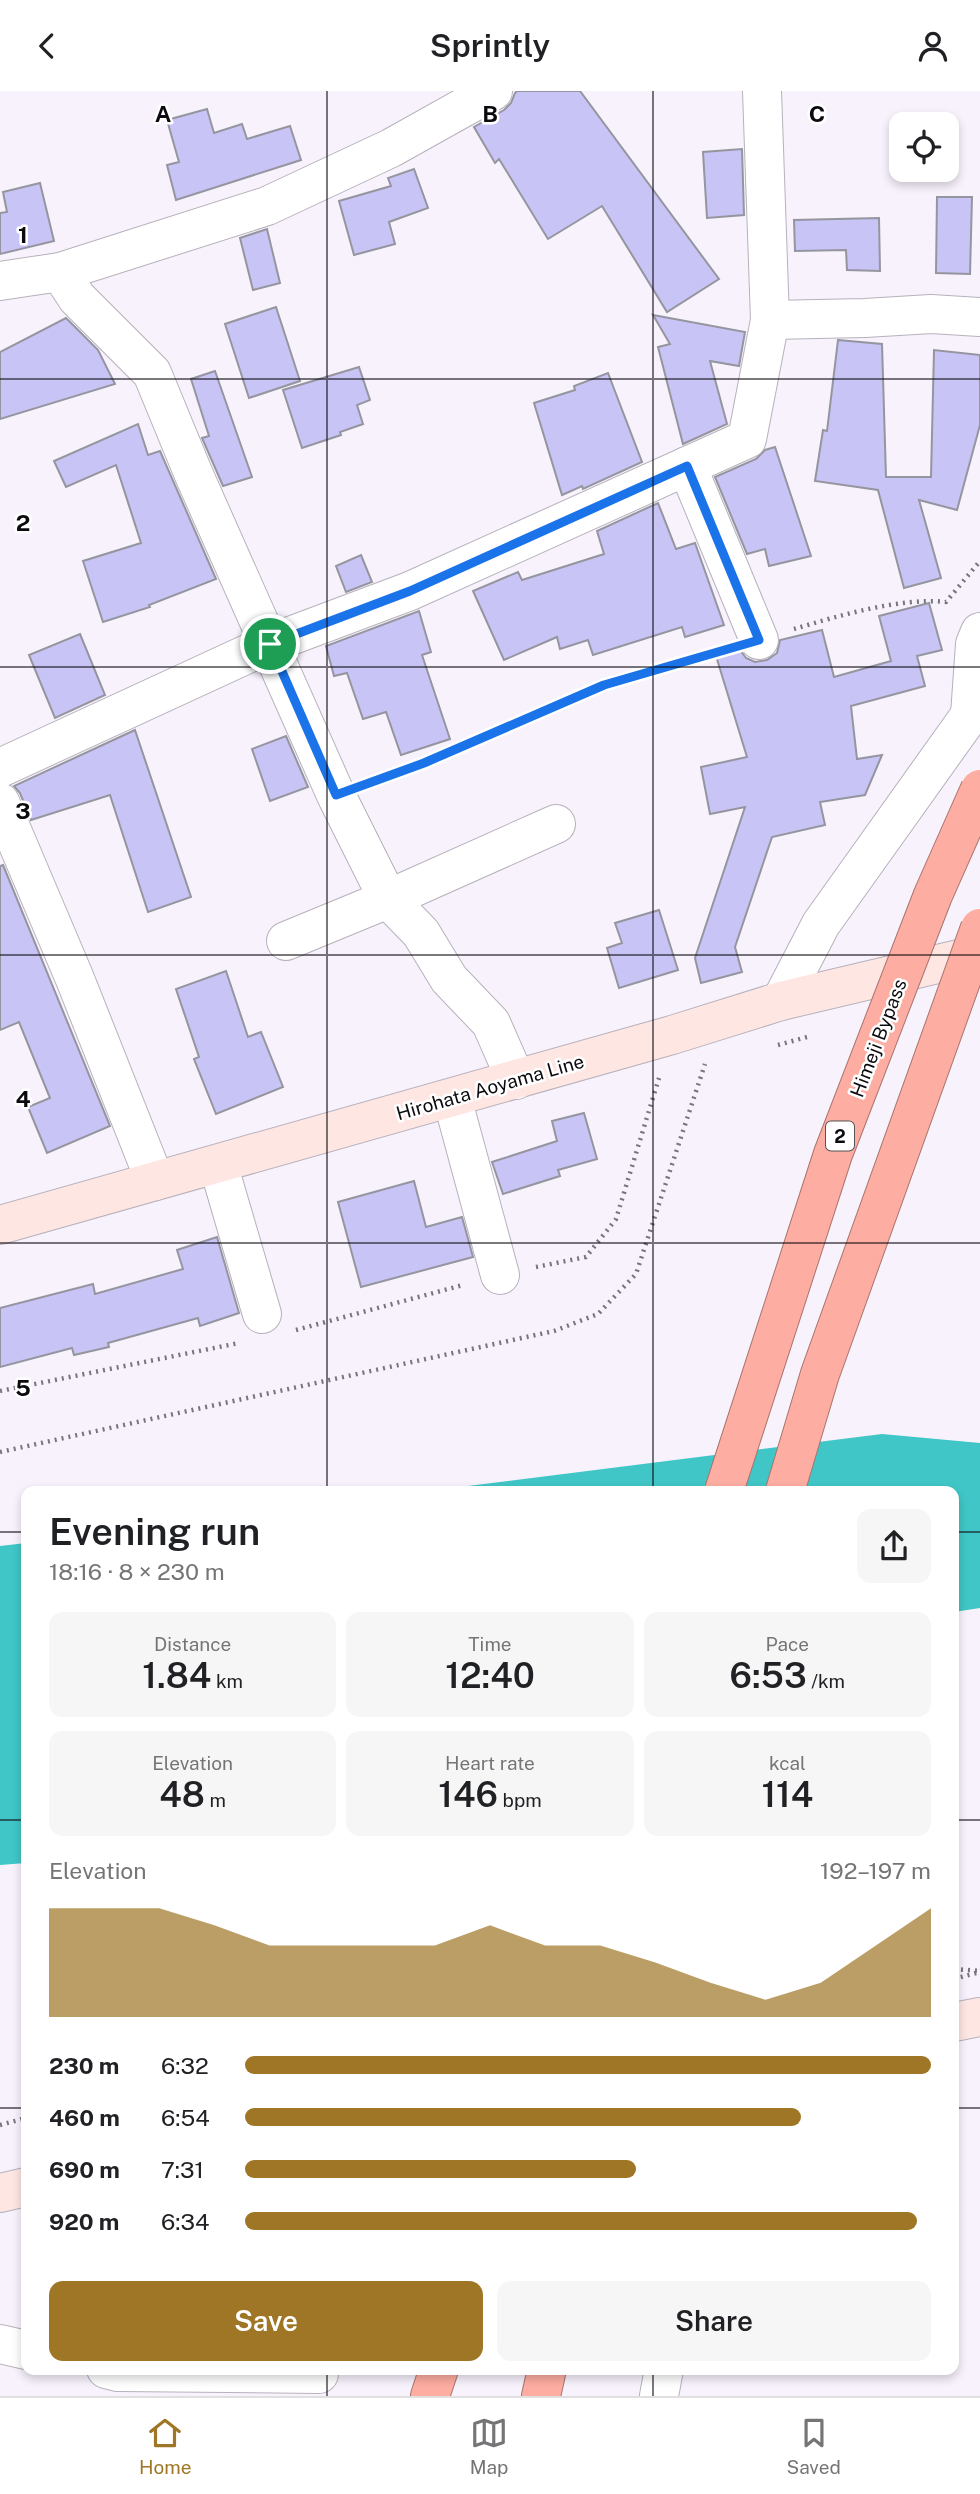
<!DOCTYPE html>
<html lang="en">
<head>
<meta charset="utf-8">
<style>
  :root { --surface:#fff; --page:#f6f6f6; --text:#202124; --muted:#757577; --line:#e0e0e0; --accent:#9f7625 }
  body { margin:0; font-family:"Public Sans",sans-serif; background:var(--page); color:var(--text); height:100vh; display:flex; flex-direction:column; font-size:26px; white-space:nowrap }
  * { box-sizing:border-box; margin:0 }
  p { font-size:23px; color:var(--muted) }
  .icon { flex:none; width:38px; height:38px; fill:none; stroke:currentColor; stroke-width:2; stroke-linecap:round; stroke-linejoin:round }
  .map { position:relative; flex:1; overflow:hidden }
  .details { position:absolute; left:21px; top:1395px; width:938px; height:889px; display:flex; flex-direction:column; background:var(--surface); border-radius:14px; box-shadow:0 4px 10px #0003 }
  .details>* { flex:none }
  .tools { position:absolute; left:889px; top:21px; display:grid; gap:14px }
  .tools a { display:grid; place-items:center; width:70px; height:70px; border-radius:14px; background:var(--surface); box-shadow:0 4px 10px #0003; font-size:35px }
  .pin { position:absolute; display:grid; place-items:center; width:60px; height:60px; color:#fff; margin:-30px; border:4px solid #fff; border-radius:50%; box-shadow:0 2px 7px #0007 }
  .round { display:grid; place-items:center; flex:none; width:74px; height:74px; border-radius:14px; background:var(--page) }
  .summary { display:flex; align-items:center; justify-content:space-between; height:119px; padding:0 28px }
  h1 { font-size:38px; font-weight:600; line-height:52px }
  .figures { display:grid; grid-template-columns:repeat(3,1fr); gap:10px; height:119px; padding:7px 28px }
  .figures div { display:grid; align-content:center; border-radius:14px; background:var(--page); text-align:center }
  .figures b { font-size:35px; font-weight:600 }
  .figures small { font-size:19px; font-weight:400 }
  .figures p { font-size:19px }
  .chart { height:196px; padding:14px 28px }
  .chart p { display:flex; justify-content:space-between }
  .chart svg { width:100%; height:126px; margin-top:7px; fill:var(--accent); opacity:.7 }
  .action { display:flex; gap:14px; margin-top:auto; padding:14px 28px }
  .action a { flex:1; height:80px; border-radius:14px; background:var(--accent); color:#fff; font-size:28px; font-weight:600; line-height:80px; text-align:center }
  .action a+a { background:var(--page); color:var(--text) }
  ul { padding:0 28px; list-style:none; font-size:23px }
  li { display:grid; grid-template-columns:112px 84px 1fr; align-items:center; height:52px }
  li i { height:18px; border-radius:9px; background:var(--accent) }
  header { display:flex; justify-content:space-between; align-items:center; height:91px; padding:0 28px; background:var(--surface); font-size:32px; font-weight:600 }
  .dock { display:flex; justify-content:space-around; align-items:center; height:98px; border-top:2px solid var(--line); background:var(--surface); font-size:19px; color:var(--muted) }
  .dock a { display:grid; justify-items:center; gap:4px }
  .dock .selected { color:var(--accent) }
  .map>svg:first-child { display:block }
  .water { fill:#40c6c6 }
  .building { fill:#c8c5f6; stroke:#95959f; stroke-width:2 }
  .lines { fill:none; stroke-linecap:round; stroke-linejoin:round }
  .minor-casing { stroke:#b7b1bb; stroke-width:40 }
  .secondary-casing { stroke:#b7b1bb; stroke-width:40 }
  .motorway-casing { stroke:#a9746e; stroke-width:40 }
  .path { stroke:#78747b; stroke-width:4.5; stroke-dasharray:2 5; stroke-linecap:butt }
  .minor { stroke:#fff; stroke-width:38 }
  .secondary { stroke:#fee6e3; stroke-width:38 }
  .motorway { stroke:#fdada1; stroke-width:38 }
  .motorway-bridge-casing { stroke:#a9746e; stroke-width:40; stroke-linecap:butt }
  .motorway-bridge { stroke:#fdada1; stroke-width:38 }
  .route-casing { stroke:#fff; stroke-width:14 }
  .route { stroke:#1a73e8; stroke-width:9 }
  .grid { fill:none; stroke:#0c0a0e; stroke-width:2; stroke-opacity:0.55 }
  .labels { text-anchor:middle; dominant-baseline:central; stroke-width:5; stroke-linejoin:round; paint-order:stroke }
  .shield { fill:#fff; stroke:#555456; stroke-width:2 }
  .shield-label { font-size:18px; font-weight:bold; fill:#0c0a0e }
  .street-label { font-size:19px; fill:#0c0a0e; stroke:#fff }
  .grid-label { font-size:23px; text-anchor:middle; font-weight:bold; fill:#0c0a0e; stroke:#fff; stroke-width:5; stroke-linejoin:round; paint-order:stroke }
</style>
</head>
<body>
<header><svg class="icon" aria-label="back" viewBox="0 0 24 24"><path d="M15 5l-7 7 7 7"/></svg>Sprintly<svg class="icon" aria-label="person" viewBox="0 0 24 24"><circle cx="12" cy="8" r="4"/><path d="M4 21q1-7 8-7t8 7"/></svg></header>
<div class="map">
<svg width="980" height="2305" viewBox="0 0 980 2305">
  <rect width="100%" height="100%" fill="#f8f2fd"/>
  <g class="water">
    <path d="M882,1343L980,1352V1517L954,1521V1400H428Z"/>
    <path d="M26,1452V1772L0,1774V1455Z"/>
  </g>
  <g class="building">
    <path d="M517,0H580L719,188L667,221L602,115L548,148L499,68L495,72L474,36L504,19L511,12L515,2Z"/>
    <path d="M207,18L214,42L242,33L247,48L290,35L301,69L176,109L167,74L179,71L167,29Z"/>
    <path d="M742,58L744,124L707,127L703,61Z"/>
    <path d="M414,78L428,117L389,131L395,153L354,164L339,110L391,95L388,87Z"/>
    <path d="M40,92L54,150L0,163V122L7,121L3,101Z"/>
    <path d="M937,106H972L970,183L936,182Z"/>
    <path d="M879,127L880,180L847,179L846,159L795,160L794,129Z"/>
    <path d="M267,138L280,192L253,199L240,147Z"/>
    <path d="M276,216L300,290L249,307L225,233Z"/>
    <path d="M653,224L745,241L739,275L710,270L727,333L683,353L658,256L670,253Z"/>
    <path d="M66,227L98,259L115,293L0,328V261Z"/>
    <path d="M838,249L882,253L886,386H931L934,259L980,264V334L957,419L919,409L941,487L904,497L878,399L815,390L823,339L827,340Z"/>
    <path d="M359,276L370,309L357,314L363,333L340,341L341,344L302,357L283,299Z"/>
    <path d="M215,280L252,386L223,395L202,347L209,345L191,288Z"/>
    <path d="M608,282L642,371L583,398L582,395L562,404L534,312L575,299L574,295Z"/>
    <path d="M138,333L148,364L160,360L216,488L149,514L150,516L103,531L83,470L141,452L116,374L66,396L54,370Z"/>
    <path d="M775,356L811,465L769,475L765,458L747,463L715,386L756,368L765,359Z"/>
    <path d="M658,412L676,458L695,452L724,534L685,546L682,536L593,564L588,549L560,558L557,546L504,569L473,500L518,481L522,489L604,463L597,440Z"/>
    <path d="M361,464L372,491L346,501L336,475Z"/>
    <path d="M929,512L942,559L917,565L925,595L851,615L857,668L882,664L865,704L820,711L825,734L772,746L735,856L742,881L701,892L695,867L745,716L710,723L701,676L747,666L716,565L740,559L746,567L755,571L767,569L777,562L780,549L822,539L834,586L891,570L879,525Z"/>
    <path d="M419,520L431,561L422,564L450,648L401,664L386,621L363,628L347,582L334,585L326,555Z"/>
    <path d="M80,543L105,604L55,627L29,564Z"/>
    <path d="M135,639L191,806L148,821L110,704L31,729L20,702L14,695Z"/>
    <path d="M286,645L308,696L270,710L252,658Z"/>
    <path d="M3,774L110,1035L47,1062L28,1016L50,1007L19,931L0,939V775Z"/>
    <path d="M659,819L678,879L619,897L607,857L622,852L615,832Z"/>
    <path d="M226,880L248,946L261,941L283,996L216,1023L194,968L199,966L176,898Z"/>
    <path d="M584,1022L597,1068L558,1079L560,1085L503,1103L492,1071L557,1050L552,1030Z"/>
    <path d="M414,1090L426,1136L462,1126L473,1166L361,1196L338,1111Z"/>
    <path d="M217,1146L239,1222L200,1235L198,1227L108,1252L109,1256L74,1264L72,1257L0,1276V1217L93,1193L95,1203L183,1178L177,1159Z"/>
  </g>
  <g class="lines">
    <g class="minor-casing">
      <g id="minor">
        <path d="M60,181L77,207L152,282L194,384L336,704L388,808L421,842L449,888L491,932L516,989"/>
        <path d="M0,190L60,181L267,115L391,57L493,0"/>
        <path d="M770,229L865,227L931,223L980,226"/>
        <path d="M687,375L759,549"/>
        <path d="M970,624L975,553L980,541"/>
        <path d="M0,677L269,553L410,500L747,348L770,229L762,0"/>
        <path d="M0,711L75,888L155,1090"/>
        <path d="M286,850L388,808L556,733"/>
        <path d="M781,910L821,833L970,624L980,606"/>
        <path d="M452,1007L500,1184"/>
        <path d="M218,1073L262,1223"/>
        <path d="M0,2253L26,2259"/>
        <path d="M106,2278L118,2281L319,2283"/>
        <path d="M659,2305L664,2278"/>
      </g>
    </g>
    <g class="secondary-casing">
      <g id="secondary">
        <path d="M0,1134L672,944L781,910L980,863"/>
        <path d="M954,1931L980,1926"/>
        <path d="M0,2102L26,2096"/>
      </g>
    </g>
    <g class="motorway-casing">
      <g id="motorway">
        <path d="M430,2305L439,2278"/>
        <path d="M541,2305L547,2278"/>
      </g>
    </g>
    <g class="path">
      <path d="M794,538C838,525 901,506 946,511L980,470"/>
      <path d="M371,692L424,672L604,594L722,560"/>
      <path d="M778,954L807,946"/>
      <path d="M536,1176L586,1166L616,1128L659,987"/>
      <path d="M296,1239L463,1194"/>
      <path d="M0,1300L239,1252"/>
      <path d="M0,1361L554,1240L598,1223L636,1183L705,973"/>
      <path d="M954,1878L980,1880"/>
      <path d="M954,1888L980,1881"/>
      <path d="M0,2034L26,2027"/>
    </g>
    <use href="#minor" class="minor"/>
    <use href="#secondary" class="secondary"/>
    <use href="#motorway" class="motorway"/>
    <g class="motorway-bridge-casing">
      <g id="motorway-bridge">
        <path d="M724,1400L833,1063L933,804L980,698"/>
        <path d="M785,1400L820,1283L980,837"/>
      </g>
    </g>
    <use href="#motorway-bridge" class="motorway-bridge"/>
  </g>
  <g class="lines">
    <g class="route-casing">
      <path id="route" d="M687,375L759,549L604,594L424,672L336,704L270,553L410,500Z"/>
    </g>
    <use href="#route" class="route"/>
  </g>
  <path class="grid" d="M327,0V1400M653,0V1400M0,288H980M0,576H980M0,864H980M0,1152H980M0,1441H26M954,1441H980M0,1729H26M954,1729H980M0,2017H26M954,2017H980M327,2278V2305M653,2278V2305"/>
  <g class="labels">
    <rect class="shield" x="826" y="1030.5" width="28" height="29" rx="5"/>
    <g class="shield-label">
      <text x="840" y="1045">2</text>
    </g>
    <g class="street-label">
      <text transform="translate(878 947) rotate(-69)">Himeji Bypass</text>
      <text transform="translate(490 996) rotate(-16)">Hirohata Aoyama Line</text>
    </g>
  </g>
  <g class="grid-label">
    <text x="163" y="31">A</text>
    <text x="490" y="31">B</text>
    <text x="817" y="31">C</text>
    <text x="23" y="152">1</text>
    <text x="23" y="440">2</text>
    <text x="23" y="728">3</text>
    <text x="23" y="1016">4</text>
    <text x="23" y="1305">5</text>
  </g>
</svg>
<div class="tools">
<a><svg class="icon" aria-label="locate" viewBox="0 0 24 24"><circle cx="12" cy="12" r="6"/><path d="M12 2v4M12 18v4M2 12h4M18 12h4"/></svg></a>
</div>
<div class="pin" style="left:270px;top:553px;background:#1e9e55"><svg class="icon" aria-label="arrive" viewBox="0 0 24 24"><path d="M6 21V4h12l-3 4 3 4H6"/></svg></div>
<section class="details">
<div class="summary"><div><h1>Evening run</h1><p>18:16 · 8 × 230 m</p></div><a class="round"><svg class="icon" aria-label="share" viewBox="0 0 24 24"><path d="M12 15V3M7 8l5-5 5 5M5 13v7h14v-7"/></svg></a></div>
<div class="figures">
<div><p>Distance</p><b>1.84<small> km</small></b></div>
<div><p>Time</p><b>12:40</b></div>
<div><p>Pace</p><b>6:53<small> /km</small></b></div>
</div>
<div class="figures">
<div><p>Elevation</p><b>48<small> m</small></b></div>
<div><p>Heart rate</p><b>146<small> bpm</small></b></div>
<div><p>kcal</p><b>114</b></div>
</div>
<div class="chart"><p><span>Elevation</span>192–197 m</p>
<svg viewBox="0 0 160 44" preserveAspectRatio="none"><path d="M0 44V6L10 6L20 6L30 12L40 19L50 19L60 19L70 19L80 12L90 19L100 19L110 25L120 32L130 38L140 32L150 19L160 6V44z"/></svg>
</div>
<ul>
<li><b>230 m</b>6:32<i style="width:100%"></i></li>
<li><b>460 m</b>6:54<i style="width:81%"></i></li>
<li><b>690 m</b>7:31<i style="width:57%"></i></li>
<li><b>920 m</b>6:34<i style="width:98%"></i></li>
</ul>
<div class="action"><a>Save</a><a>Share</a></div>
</section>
</div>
<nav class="dock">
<a class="selected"><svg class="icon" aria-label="home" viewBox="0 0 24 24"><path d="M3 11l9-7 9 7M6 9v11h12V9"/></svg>Home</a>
<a><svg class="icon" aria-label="map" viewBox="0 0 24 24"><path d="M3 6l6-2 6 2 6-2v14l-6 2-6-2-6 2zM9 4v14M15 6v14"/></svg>Map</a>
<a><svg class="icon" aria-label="saved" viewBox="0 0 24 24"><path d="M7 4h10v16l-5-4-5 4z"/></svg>Saved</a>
</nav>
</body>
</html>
